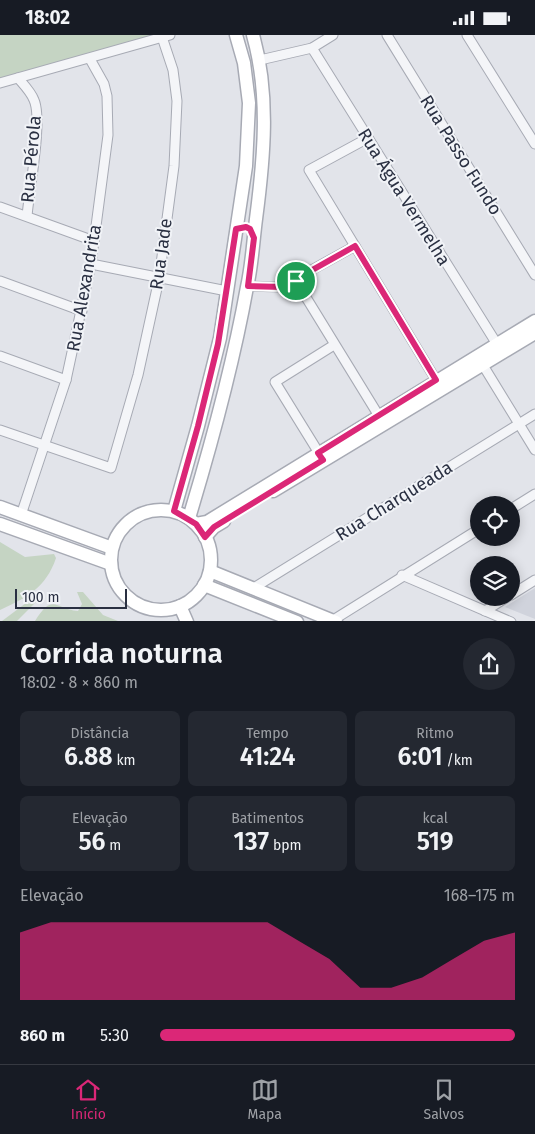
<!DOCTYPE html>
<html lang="pt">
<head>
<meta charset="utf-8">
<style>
  :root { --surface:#171b24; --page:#242831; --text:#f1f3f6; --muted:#9ea1a6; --line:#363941; --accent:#db2777 }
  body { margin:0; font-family:"Fira Sans",sans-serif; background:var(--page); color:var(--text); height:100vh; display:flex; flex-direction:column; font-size:19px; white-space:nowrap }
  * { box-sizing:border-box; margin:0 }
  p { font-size:16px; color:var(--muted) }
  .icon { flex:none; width:28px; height:28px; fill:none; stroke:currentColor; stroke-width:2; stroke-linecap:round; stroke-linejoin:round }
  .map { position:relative; height:586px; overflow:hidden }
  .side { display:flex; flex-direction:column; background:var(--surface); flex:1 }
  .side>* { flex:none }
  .fabs { position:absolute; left:470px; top:461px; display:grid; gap:10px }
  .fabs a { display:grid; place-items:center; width:50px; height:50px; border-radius:50%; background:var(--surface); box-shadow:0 2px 12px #0003; font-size:25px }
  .scale { position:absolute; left:15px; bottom:12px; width:112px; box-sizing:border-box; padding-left:5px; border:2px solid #2a3042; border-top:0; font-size:14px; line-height:18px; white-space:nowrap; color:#2a3042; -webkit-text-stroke:4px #f1f3f7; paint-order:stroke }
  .pin { position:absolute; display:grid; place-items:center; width:42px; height:42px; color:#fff; margin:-21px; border:2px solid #fff; border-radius:50%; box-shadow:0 1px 5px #0007 }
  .round { display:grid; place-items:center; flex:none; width:52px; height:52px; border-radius:26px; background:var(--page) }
  .overview { display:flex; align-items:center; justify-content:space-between; height:85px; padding:0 20px }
  h1 { font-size:28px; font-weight:600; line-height:38px }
  .figures { display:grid; grid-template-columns:repeat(3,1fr); gap:8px; height:85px; padding:5px 20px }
  .figures div { display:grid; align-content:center; border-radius:8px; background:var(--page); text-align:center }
  .figures b { font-size:25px; font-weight:600 }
  .figures small { font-size:14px; font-weight:400 }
  .figures p { font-size:14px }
  .chart { height:140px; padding:10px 20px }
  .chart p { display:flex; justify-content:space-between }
  .chart svg { width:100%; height:90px; margin-top:5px; fill:var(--accent); opacity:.7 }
  ul { padding:0 20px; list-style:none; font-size:16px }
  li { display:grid; grid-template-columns:80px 60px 1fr; align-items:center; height:38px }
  li i { height:12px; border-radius:6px; background:var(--accent) }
  .status { display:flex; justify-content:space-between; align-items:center; height:35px; padding:0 25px; background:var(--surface); direction:ltr }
  .status svg { height:14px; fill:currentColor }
  .tabs { display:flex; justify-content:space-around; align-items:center; height:70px; border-top:1px solid var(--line); background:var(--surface); font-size:14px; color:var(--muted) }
  .tabs a { display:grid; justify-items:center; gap:2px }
  .tabs .on { color:var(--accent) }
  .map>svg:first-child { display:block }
  .built { fill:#d0d3dc }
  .green { fill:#c5d4c3 }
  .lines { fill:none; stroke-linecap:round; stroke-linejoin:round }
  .street-casing { stroke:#a7aab4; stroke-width:11 }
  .secondary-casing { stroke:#a7aab4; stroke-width:15 }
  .street { stroke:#f4f5f8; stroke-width:9 }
  .secondary { stroke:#fff; stroke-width:12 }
  .route-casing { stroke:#fff; stroke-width:10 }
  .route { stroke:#db2777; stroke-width:6 }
  .labels { text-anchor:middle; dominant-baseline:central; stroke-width:4; stroke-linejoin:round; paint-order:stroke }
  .street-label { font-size:18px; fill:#2a3042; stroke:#f1f3f7 }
</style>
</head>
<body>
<div class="status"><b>18:02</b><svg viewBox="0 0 49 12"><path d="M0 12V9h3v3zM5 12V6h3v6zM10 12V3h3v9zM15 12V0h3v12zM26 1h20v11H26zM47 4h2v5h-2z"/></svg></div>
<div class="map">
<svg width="535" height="587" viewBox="0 0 535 587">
  <rect width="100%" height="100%" fill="#e2e4ea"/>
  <path class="built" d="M535,553V584L505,572Z"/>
  <g class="green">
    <path d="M0,0H155L0,44Z"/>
    <path d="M0,507L25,522L54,519L56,523C46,553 26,563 0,575Z"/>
    <path d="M77,557H83L103,580L118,586H35C53,557 55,574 78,576L82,569Z"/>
    <path d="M30,565L36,567L17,586H2Z"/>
  </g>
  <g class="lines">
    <g class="street-casing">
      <g id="street">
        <path d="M387,0L535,240"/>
        <path d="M467,0L535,109"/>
        <path d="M312,13L500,314"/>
        <path d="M260,25L312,13L333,0"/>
        <path d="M18,43C24,50 31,57 34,65C43,85 29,156 27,181"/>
        <path d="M0,48L170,0"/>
        <path d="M368,103L309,135L436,345"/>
        <path d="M0,172L94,206"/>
        <path d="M91,229L227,256"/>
        <path d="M0,246L82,276"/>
        <path d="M296,246L382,386"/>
        <path d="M248,251L281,252L355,211"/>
        <path d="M0,321L66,345"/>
        <path d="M481,327L535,415"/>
        <path d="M0,395L111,433L138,340L159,244L174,131L177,66L173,35L162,2"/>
        <path d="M322,423L275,347L334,310"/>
        <path d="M511,474L535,459"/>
        <path d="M21,480L66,345L91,229L108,100L107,61L104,49L90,24"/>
        <path d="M402,540L511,587"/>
        <path d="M252,554L535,379"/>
        <path d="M511,560L535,545"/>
        <path d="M485,576L507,562"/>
        <path d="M330,587L479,494"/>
      </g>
    </g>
    <g class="secondary-casing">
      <g id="secondary">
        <path d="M273,456L535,298"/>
        <path d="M0,472L112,513"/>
        <circle cx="161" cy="525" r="50"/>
        <path d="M174,476L198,391L220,303L246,131L249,68L244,28L236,0"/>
        <path d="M189,483C212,407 233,330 247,252C252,230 253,207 256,184C264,123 270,60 253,0"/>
        <path d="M0,489L111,529"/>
        <path d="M196,489L207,487L535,286"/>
        <path d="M205,502L214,492L224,486"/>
        <path d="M210,536L336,587"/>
        <path d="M204,550L297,587"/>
        <path d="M180,571L187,587"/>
      </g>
    </g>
    <use href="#street" class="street"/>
    <use href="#secondary" class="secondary"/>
  </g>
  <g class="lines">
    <g class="route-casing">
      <path id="route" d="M246,192L250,194L254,203L248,251L282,252L355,211L436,345L318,418L323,425L214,492L205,502L196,489L174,476L198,391L218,309L236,194Z"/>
    </g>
    <use href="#route" class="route"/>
  </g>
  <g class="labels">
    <g class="street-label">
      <text transform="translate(461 120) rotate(58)">Rua Passo Fundo</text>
      <text transform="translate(31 124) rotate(-85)">Rua Pérola</text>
      <text transform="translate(404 162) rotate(58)">Rua Água Vermelha</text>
      <text transform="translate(161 219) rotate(-82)">Rua Jade</text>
      <text transform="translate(84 253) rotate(-80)">Rua Alexandrita</text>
      <text transform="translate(394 466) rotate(-32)">Rua Charqueada</text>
    </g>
  </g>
</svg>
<div class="fabs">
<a><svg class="icon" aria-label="locate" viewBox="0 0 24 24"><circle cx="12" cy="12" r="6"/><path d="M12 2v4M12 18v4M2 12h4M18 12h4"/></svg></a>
<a><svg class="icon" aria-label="layers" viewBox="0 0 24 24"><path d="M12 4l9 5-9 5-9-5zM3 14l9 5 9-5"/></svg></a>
</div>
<div class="scale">100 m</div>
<div class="pin" style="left:296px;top:246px;background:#1e9e55"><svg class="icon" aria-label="arrive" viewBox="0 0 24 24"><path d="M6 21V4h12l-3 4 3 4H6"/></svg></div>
</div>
<section class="side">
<div class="overview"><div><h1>Corrida noturna</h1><p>18:02 · 8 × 860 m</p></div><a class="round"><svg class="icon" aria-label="share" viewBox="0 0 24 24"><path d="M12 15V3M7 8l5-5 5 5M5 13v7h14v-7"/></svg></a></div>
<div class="figures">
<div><p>Distância</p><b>6.88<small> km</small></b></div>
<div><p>Tempo</p><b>41:24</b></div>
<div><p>Ritmo</p><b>6:01<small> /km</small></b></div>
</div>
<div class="figures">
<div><p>Elevação</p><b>56<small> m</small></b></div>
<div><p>Batimentos</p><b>137<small> bpm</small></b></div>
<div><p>kcal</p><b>519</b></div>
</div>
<div class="chart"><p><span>Elevação</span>168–175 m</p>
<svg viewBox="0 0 160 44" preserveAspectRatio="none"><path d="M0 44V11L10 6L20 6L30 6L40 6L50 6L60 6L70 6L80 6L90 15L100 24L110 38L120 38L130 33L140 24L150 15L160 11V44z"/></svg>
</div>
<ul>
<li><b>860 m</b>5:30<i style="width:100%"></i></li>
</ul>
</section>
<nav class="tabs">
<a class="on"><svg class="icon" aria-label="home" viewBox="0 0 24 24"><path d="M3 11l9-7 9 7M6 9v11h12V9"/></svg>Início</a>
<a><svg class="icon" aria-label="map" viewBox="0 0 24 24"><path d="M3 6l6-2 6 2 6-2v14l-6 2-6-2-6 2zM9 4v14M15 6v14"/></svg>Mapa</a>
<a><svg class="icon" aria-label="saved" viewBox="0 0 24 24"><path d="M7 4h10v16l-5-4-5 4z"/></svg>Salvos</a>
</nav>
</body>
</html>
